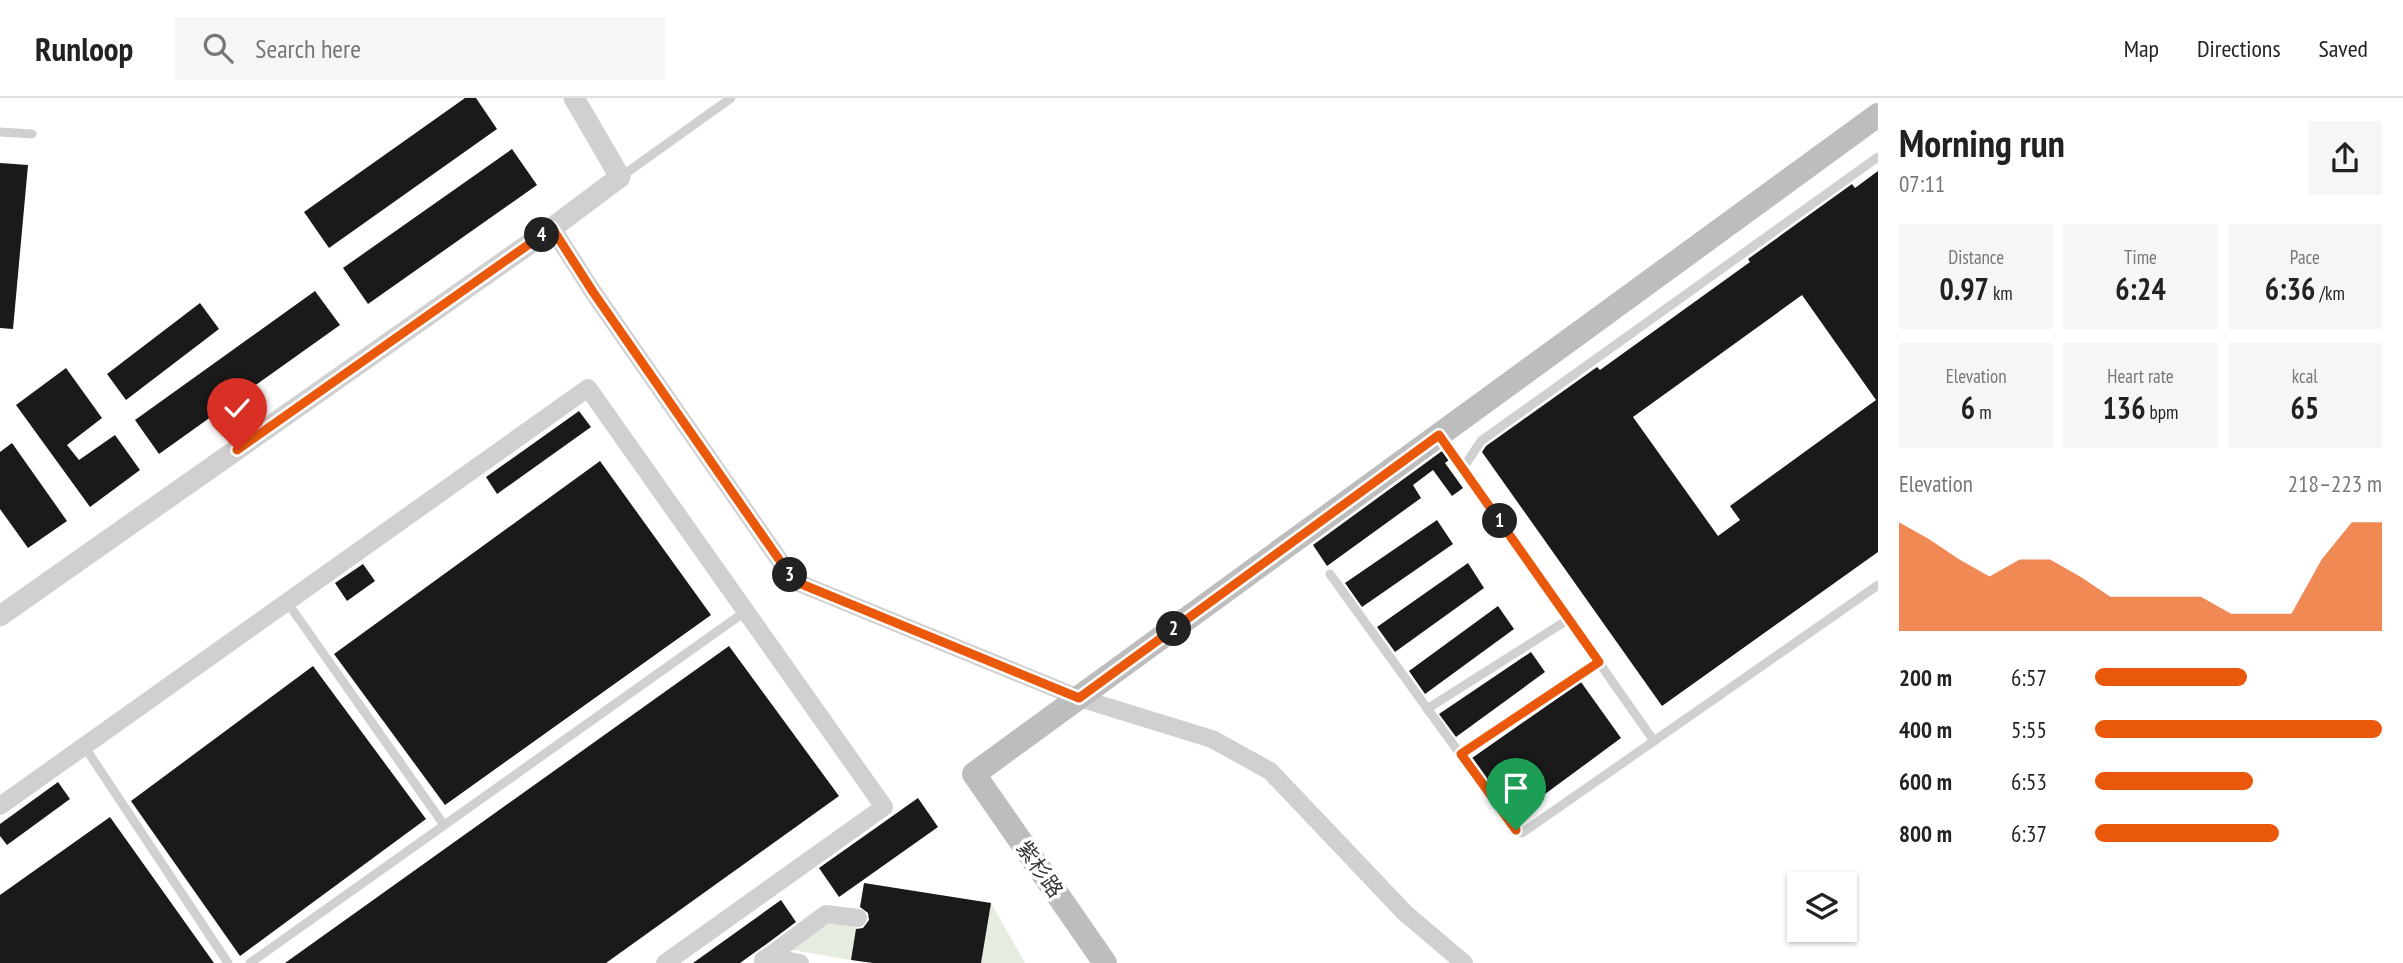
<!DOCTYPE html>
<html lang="en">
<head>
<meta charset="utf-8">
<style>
  :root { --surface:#fff; --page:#f6f6f6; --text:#222; --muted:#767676; --line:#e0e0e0; --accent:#ea580c }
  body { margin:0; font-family:"PT Sans Narrow","Noto Sans SC",sans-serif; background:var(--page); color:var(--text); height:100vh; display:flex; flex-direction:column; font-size:26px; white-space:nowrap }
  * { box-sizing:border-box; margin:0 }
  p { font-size:23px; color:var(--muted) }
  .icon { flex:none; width:38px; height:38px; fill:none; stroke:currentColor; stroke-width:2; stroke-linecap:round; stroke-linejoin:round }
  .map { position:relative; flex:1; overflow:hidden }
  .sheet { display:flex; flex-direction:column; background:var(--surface); width:525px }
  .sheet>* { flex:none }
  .fabs { position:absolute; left:1787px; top:774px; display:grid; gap:14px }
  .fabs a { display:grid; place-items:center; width:70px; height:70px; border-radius:0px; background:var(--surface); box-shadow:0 2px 5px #0004; font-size:35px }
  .pin { position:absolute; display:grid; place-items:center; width:60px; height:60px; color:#fff; margin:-72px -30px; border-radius:50% 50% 50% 0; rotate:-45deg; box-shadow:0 0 7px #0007 }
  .pin .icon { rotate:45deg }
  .km { position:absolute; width:35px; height:35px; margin:-18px; border-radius:50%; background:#222; color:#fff; font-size:19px; line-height:35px; text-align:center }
  .round { display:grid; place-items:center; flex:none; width:74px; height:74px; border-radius:0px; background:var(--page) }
  .summary { display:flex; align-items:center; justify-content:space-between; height:119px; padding:0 21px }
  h1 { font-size:38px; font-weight:700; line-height:52px }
  .stats { display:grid; grid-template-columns:repeat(3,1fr); gap:10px; height:119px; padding:7px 21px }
  .stats div { display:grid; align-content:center; border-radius:0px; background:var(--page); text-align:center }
  .stats b { font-size:30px; font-weight:700 }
  .stats small { font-size:19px; font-weight:400 }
  .stats p { font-size:19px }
  .chart { height:196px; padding:14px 21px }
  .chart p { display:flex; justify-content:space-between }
  .chart svg { width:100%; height:126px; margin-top:7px; fill:var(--accent); opacity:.7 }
  ul { padding:0 21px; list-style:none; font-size:23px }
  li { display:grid; grid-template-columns:112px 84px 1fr; align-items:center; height:52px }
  li i { height:18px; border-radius:9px; background:var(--accent) }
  header { display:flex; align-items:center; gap:42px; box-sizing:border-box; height:98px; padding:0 35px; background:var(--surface); border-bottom:2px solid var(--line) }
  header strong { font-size:33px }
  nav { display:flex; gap:38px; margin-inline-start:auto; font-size:24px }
  .search { width:490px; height:63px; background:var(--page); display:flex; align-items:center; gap:18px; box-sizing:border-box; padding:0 24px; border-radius:0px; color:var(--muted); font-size:26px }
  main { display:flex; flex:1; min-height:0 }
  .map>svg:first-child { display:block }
  .green { fill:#e6ecdf }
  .building { fill:#1a1a1a; fill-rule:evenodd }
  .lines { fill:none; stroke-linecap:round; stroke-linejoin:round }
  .service { stroke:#d0d0d0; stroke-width:9 }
  .minor { stroke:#d0d0d0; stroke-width:18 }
  .tertiary { stroke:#d0d0d0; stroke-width:21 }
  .secondary { stroke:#bdbdbd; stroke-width:24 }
  .route-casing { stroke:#fff; stroke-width:14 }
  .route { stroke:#ea580c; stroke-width:9 }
  .labels { text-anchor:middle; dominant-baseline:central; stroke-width:7; stroke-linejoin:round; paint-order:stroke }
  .street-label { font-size:21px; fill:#333; stroke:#fff }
</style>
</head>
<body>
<header>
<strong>Runloop</strong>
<div class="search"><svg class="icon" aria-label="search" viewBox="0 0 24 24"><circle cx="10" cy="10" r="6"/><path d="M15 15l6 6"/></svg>Search here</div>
<nav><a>Map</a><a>Directions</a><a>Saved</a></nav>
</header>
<main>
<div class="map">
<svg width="1878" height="865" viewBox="0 0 1878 865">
  <rect width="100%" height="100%" fill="#fff"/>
  <g class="green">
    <path d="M991,805L1025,865H981Z"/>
    <path d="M825,822L857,827L851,862L787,851Z"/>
  </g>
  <g class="building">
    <path d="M465,0H476L497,31L329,150L304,114Z"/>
    <path d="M512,51L537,87L368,206L343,170Z"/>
    <path d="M0,65L28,67L13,231L0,230Z"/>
    <path d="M1878,73V454L1662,608L1482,354L1486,348L1597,269L1600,272L1750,164L1748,161L1852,86L1855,90ZM1802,197L1876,302L1730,408L1740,422L1718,438L1633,319Z"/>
    <path d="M315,193L340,227L159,356L135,322Z"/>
    <path d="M200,205L219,231L126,302L107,276Z"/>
    <path d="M66,270L102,320L67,347L79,362L115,337L140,372L90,409L16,307Z"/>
    <path d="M579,313L591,329L497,396L486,379Z"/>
    <path d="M12,345L67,423L28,450L0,411V354Z"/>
    <path d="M1442,353L1449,362L1445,365L1463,390L1452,398L1433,372L1413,387L1421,400L1327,468L1313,447Z"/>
    <path d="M600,363L711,517L445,707L334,556Z"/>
    <path d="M1437,422L1453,446L1362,509L1345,485Z"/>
    <path d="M1468,465L1484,490L1395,554L1377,529Z"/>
    <path d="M363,466L375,483L347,503L335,485Z"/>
    <path d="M1498,508L1514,531L1425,596L1409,573Z"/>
    <path d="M729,548L839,698L606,865H285Z"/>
    <path d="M1531,554L1545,574L1456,639L1439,616Z"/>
    <path d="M313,568L426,721L240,858L131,703Z"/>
    <path d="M1581,584L1621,640L1514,719L1472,660Z"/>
    <path d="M58,684L70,701L7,747L0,738V726Z"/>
    <path d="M918,700L938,729L839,799L819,770Z"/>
    <path d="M110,719L214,865H0V797Z"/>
    <path d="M864,785L991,805L981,865H873L851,862L856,831L863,830L869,822L868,815L860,809Z"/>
    <path d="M781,802L796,824L772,842L740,865H693Z"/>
  </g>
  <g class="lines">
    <g class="service">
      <path d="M0,34L32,36"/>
      <path d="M622,78L731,0"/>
      <path d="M1440,338L1654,643"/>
      <path d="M1463,370L1481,343L1878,59"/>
      <path d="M1330,476L1515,732L1522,735L1878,487"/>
      <path d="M287,504L444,727"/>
      <path d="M1427,611L1569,521"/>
      <path d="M84,648L228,865"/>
      <path d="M1460,656L1599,564"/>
      <path d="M250,865L746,513"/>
    </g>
    <g class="minor">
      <path d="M552,130L593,194L794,483L1079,600L1212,641L1270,673L1405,815L1464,865"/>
      <path d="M0,708L588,290L884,709L665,865"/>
      <path d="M768,859L826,816L858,820"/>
      <path d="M763,862L768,859L800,865"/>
    </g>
    <path class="tertiary" d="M0,518L552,130L620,79L574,0"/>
    <path class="secondary" d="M1105,865L974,676L1878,17"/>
  </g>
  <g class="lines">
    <g class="route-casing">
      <path id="route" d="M237,352L552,130L593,194L794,483L1079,600L1439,337L1599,564L1461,656L1516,732"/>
    </g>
    <use href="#route" class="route"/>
  </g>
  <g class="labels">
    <g class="street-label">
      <text transform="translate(1040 771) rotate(55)">紫杉路</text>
    </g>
  </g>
</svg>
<div class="fabs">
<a><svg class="icon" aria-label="layers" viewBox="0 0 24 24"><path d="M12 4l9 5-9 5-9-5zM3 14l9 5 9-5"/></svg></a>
</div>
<div class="pin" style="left:1516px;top:732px;background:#1e9e55"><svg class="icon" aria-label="arrive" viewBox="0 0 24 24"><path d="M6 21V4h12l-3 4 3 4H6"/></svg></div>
<div class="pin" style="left:237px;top:352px;background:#d93025"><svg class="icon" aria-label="check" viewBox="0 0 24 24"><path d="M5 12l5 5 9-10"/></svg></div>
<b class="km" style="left:1500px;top:423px">1</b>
<b class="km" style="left:1174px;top:531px">2</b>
<b class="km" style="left:790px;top:477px">3</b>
<b class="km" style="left:542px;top:137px">4</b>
</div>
<section class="sheet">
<div class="summary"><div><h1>Morning run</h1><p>07:11</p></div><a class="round"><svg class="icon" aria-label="share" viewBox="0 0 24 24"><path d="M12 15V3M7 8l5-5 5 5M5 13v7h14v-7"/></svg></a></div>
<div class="stats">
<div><p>Distance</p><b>0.97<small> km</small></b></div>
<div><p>Time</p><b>6:24</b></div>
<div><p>Pace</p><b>6:36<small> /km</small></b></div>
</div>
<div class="stats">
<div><p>Elevation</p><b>6<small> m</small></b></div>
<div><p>Heart rate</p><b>136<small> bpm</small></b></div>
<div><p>kcal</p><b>65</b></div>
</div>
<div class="chart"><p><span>Elevation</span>218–223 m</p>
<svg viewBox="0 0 160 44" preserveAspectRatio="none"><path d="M0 44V6L10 12L20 19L30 25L40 19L50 19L60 25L70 32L80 32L90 32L100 32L110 38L120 38L130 38L140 19L150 6L160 6V44z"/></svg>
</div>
<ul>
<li><b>200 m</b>6:57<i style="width:53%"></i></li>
<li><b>400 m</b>5:55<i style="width:100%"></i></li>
<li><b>600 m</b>6:53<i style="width:55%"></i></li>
<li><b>800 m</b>6:37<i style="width:64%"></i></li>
</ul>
</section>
</main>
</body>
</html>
